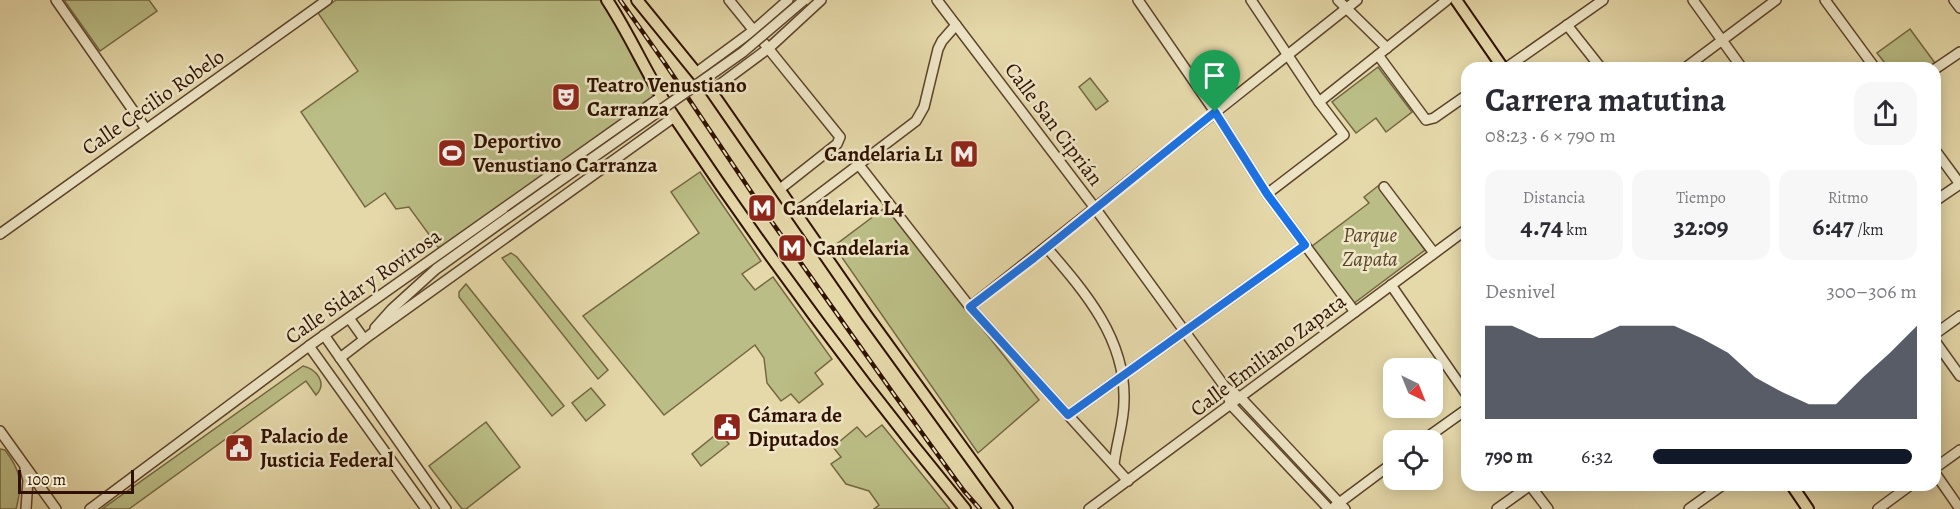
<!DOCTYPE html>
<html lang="es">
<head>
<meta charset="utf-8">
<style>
  :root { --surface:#fff; --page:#f7f7f7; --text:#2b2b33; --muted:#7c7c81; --accent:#111827 }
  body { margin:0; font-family:Alegreya,serif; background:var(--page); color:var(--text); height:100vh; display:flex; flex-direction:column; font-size:22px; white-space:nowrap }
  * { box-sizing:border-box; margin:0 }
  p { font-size:20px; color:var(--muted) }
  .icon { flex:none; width:33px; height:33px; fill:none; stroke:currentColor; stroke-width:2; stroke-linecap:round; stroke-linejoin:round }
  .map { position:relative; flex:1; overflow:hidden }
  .drawer { position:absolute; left:1461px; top:62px; width:480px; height:429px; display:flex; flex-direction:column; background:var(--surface); border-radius:18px; box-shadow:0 3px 15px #0003 }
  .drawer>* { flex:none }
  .needle { width:39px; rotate:137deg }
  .buttons { position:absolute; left:1383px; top:358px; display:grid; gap:12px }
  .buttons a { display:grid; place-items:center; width:60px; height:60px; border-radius:12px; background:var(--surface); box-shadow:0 3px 15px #0003; font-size:30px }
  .scale { position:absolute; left:18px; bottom:15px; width:116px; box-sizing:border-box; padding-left:6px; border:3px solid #301100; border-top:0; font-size:16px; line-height:21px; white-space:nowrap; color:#301100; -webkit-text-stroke:4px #eee6c7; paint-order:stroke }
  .pin { position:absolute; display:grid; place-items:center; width:51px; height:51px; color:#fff; margin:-62px -26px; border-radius:50% 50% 50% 0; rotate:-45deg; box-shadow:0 0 6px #0007 }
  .pin .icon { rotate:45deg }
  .round { display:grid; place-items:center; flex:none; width:63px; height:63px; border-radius:18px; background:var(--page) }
  .head { display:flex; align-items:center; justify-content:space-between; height:102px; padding:0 24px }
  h1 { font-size:33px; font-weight:600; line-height:45px }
  .stats { display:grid; grid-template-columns:repeat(3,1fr); gap:9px; height:102px; padding:6px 24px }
  .stats div { display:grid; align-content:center; border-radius:15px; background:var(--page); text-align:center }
  .stats b { font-size:26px; font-weight:600 }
  .stats small { font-size:16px; font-weight:400 }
  .stats p { font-size:16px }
  .chart { height:168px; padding:12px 24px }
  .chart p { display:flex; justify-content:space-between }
  .chart svg { width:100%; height:108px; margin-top:6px; fill:var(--accent); opacity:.7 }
  ul { padding:0 24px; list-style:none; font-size:20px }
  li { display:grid; grid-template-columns:96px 72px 1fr; align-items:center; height:45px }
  li i { height:15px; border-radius:8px; background:var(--accent) }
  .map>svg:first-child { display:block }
  .green { fill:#babd85; stroke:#756742; stroke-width:1.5 }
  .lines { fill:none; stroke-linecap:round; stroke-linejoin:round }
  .minor-casing { stroke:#5d432a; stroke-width:12 }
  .major-casing { stroke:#301100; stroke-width:14 }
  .minor { stroke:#eee6c7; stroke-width:9 }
  .major { stroke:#e5d8a9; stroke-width:10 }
  .rail-casing { stroke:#301100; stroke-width:4.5 }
  .rail { stroke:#eee6c7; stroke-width:2; stroke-dasharray:7; stroke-linecap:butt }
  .minor-bridge-casing { stroke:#5d432a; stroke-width:12; stroke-linecap:butt }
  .minor-bridge { stroke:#eee6c7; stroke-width:9 }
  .route-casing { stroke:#fff; stroke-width:12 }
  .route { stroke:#1a73e8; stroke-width:8 }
  .labels { text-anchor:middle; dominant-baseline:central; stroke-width:5; stroke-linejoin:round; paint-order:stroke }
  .poi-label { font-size:21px; font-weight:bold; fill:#301100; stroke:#eee6c7; text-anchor:start }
  .street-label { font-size:21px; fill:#301100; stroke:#eee6c7 }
  .park-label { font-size:21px; font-style:italic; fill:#594528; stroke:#eee6c7 }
</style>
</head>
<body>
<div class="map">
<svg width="1960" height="509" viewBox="0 0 1960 509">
  <rect width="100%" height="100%" fill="#e5d8a9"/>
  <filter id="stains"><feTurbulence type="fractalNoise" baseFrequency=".00333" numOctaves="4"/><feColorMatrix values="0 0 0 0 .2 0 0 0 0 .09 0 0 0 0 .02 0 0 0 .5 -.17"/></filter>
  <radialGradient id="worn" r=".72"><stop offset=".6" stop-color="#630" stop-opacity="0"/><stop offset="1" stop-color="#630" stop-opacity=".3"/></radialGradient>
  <g class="green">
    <path d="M64,0H149L157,11L100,51Z"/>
    <path d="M336,0H604L653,96L441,251L409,207L396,209L385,193L365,207L301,112L358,71L318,13Z"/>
    <path d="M1910,29L1935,63L1928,67H1888L1877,53Z"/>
    <path d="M1378,67L1412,112L1386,132L1376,118L1356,133L1332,102Z"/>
    <path d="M1090,78L1108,101L1096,110L1079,87Z"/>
    <path d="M700,172L761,261L742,274L755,290L773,277L832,359L815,373L823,384L799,403L791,394L781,401L767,383L764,358L755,345L664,415L583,316L699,233L671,192Z"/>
    <path d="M1378,186L1425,250L1353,304L1311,247L1369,203L1364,197Z"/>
    <path d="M886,207L1039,400L978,453L834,246Z"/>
    <path d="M511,253L517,257L608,370L598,379L502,258Z"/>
    <path d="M466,284L564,406L552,416L459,297V292Z"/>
    <path d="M303,366C316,369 328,383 316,395L306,381L129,509H102Z"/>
    <path d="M591,388L605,405L586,421L572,403Z"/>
    <path d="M486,422L520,467L466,509H462L429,466Z"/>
    <path d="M882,425L950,509H874L879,505L869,491L846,484L831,464L841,457L833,447L857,427L866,437Z"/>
    <path d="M719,432L729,444L701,466L692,454Z"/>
    <path d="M0,449L5,450C21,471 23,483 16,509H0Z"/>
  </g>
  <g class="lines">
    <g class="minor-casing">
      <g id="minor">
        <path d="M56,0L146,129"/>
        <path d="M729,0L840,137L837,144L780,189"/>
        <path d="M937,0L1095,208L1225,387L1231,405L1329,509"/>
        <path d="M1138,0L1215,112L1267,194L1355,312"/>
        <path d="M1251,0L1319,102L1344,135L1267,194"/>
        <path d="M1338,0L1387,48"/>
        <path d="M1693,0L1742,68"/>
        <path d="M1825,0L1875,68"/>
        <path d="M1954,0L1960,8"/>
        <path d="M1567,25L1601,68"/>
        <path d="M1378,55L1426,120L1434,118L1467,95"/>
        <path d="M1506,68L1603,0"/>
        <path d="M1685,68L1776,0"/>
        <path d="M1935,69L1960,52"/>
        <path d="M697,72L754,30L788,0"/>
        <path d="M711,91L769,48L821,0"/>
        <path d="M1319,102L1447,0"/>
        <path d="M1935,150L1960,184"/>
        <path d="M859,165L970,307L1128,481"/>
        <path d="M1384,187L1434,253"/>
        <path d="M1935,201L1960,184"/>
        <path d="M796,212L916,121L924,107L938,49L942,41L956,25"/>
        <path d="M0,234L327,0"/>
        <path d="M1047,248C1085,292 1126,339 1124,401C1124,423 1116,444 1114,465"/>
        <path d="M1391,285L1467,395"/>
        <path d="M970,307L1357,0"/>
        <path d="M349,318L364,339"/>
        <path d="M375,328L392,309L436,269L510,216"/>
        <path d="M1935,334L1960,316"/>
        <path d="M324,335L446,509"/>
        <path d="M1935,341L1960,376"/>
        <path d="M309,346L426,509"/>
        <path d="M340,358L370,335L674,117"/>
        <path d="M1225,387L1241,398L1345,509"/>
        <path d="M1068,415L1305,245"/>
        <path d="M0,431L56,509"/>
        <path d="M1422,441L1467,409"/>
        <path d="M1935,468L1960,450"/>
        <path d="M25,469L28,480L26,509"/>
        <path d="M1935,473L1960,509"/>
        <path d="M1529,484L1548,509"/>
        <path d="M1335,506L1394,462"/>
        <path d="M90,509L309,346L661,97"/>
        <path d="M1089,509L1467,229"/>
        <path d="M1497,509L1532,484"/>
        <path d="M1689,509L1724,484"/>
        <path d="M1878,509L1912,484"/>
      </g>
    </g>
    <g class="major-casing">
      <g id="major">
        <path d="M607,0C632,38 649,80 675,118C765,253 862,384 965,509"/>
        <path d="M637,0L711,91L867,316L1007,509"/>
        <path d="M1456,0L1503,68"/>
        <path d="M1791,484L1808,509"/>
      </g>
    </g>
    <use href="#minor" class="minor"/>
    <use href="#major" class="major"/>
    <g class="rail-casing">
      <path id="rail" d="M620,0L664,62L762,208L893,393L964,491L980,509"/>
    </g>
    <use href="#rail" class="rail"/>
    <g class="minor-bridge-casing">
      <path id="minor-bridge" d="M510,216L743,52L804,0"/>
    </g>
    <use href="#minor-bridge" class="minor-bridge"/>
  </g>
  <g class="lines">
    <g class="route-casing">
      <path id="route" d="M1215,112L1267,194L1305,245L1068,415L970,307L1034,258Z"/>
    </g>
    <use href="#route" class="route"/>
  </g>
  <defs>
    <g id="theatre-square" transform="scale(1.5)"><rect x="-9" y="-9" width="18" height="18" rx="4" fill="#8f2418" stroke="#eee6c7"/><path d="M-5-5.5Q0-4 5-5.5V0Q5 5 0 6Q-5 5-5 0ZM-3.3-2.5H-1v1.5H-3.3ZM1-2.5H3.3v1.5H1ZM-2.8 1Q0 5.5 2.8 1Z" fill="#fff"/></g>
    <g id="stadium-square" transform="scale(1.5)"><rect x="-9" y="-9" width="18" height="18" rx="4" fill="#8f2418" stroke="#eee6c7"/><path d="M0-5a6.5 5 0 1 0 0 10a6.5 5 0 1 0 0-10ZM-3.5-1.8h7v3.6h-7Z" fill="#fff"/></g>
    <g id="metro-square" transform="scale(1.5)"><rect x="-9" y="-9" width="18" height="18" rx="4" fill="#8f2418" stroke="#eee6c7"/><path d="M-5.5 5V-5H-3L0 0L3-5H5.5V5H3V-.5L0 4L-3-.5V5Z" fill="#fff"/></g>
    <g id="civic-square" transform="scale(1.5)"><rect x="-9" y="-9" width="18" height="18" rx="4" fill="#8f2418" stroke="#eee6c7"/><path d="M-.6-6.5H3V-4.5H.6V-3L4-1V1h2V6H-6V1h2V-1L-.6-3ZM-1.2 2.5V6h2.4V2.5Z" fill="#fff"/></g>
  </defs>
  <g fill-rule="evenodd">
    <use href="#theatre-square" x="566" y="97"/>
    <use href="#stadium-square" x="452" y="153"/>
    <use href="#metro-square" x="964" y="154"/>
    <use href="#metro-square" x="762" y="208"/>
    <use href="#metro-square" x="792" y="248"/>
    <use href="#civic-square" x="727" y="427"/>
    <use href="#civic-square" x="239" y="448"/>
  </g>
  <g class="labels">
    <g class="poi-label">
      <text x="587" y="85">Teatro Venustiano<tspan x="587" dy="24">Carranza</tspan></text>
      <text x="473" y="141">Deportivo<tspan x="473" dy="24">Venustiano Carranza</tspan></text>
      <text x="943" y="154" text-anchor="end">Candelaria L1</text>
      <text x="783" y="208">Candelaria L4</text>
      <text x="813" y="248">Candelaria</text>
      <text x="748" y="415">Cámara de<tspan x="748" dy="24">Diputados</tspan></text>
      <text x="260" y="436">Palacio de<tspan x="260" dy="24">Justicia Federal</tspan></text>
    </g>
    <g class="street-label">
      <text transform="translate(153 102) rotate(-35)">Calle Cecilio Robelo</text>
      <text transform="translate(1054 124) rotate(53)">Calle San Ciprián</text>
      <text transform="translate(363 286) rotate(-35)">Calle Sidar y Rovirosa</text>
      <text transform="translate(1268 355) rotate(-37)">Calle Emiliano Zapata</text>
    </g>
    <g class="park-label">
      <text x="1370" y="235">Parque<tspan x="1370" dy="24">Zapata</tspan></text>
    </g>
  </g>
  <rect width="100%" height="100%" filter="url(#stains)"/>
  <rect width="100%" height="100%" fill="url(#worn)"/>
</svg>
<div class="buttons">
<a><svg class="needle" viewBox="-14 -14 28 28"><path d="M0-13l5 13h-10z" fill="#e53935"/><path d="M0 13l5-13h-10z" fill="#7c7c81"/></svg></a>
<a><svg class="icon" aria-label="locate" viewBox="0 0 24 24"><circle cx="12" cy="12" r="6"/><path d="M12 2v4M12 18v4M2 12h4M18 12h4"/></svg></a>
</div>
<div class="scale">100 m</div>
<div class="pin" style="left:1215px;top:112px;background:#1e9e55"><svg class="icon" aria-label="arrive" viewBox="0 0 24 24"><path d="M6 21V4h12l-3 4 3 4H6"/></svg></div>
<section class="drawer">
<div class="head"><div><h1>Carrera matutina</h1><p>08:23 · 6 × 790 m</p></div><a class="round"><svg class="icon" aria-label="share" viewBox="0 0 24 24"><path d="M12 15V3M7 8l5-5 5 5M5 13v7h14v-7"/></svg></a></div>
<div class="stats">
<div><p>Distancia</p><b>4.74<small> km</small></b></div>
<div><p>Tiempo</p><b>32:09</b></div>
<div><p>Ritmo</p><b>6:47<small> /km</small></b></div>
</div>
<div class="chart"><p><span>Desnivel</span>300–306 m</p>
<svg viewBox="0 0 160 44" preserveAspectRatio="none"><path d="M0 44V6L10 6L20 11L30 11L40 11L50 6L60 6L70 6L80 11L90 17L100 27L110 33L120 38L130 38L140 27L150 17L160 6V44z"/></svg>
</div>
<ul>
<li><b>790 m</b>6:32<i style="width:98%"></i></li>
</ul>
</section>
</div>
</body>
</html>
